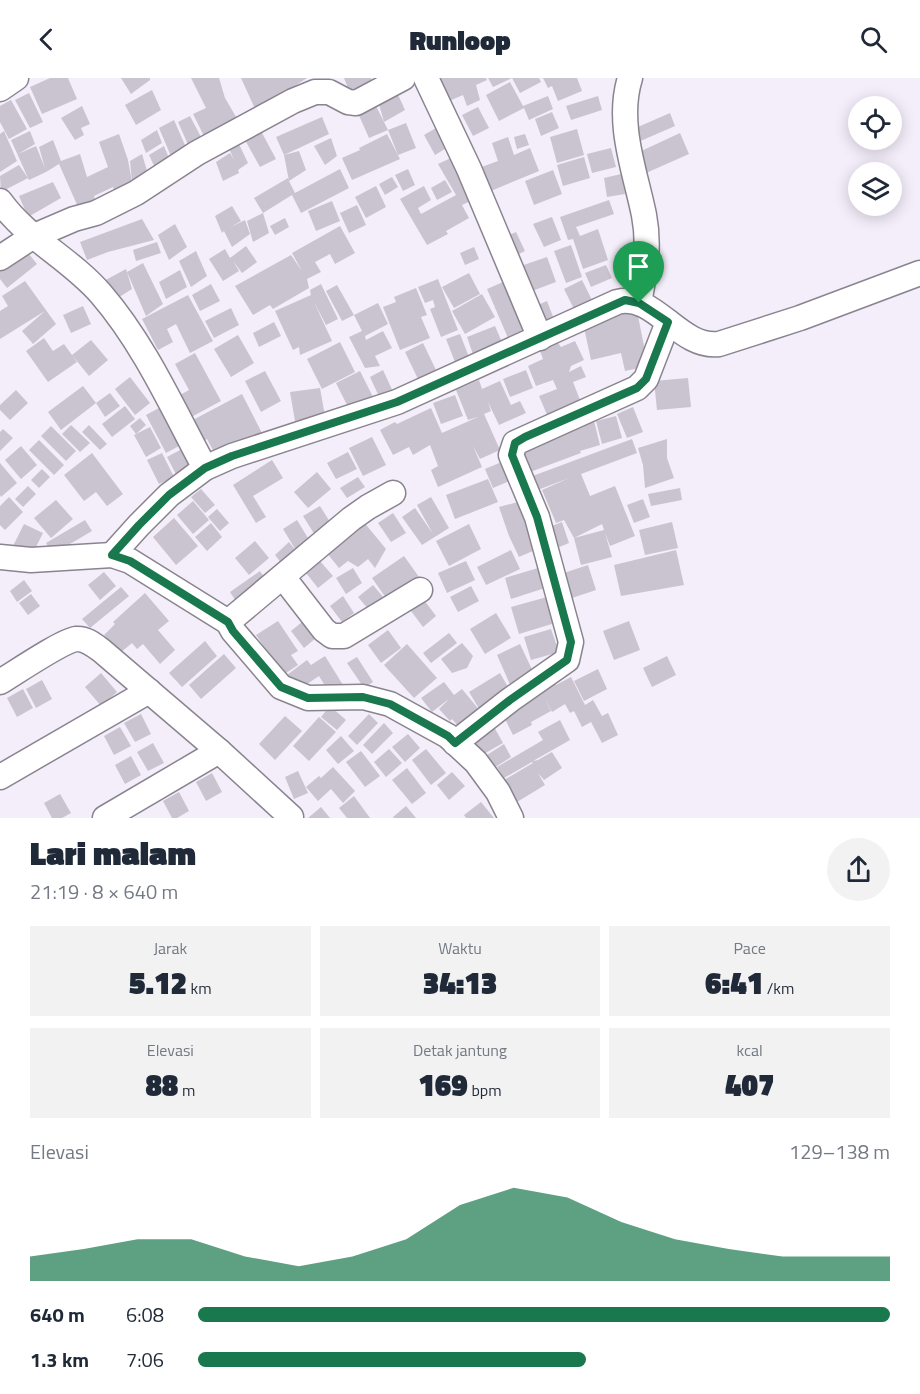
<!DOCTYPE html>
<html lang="id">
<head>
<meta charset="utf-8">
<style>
  :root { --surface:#fff; --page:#f2f2f3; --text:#1f2937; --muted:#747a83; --accent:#19784e }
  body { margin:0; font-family:"Titillium Web",sans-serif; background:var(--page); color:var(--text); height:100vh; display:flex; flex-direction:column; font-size:22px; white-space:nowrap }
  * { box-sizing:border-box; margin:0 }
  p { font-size:20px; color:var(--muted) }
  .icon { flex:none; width:33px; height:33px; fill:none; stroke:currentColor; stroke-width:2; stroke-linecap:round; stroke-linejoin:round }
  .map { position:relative; height:740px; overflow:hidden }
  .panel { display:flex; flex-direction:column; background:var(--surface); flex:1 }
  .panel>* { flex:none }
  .tools { position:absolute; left:848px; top:18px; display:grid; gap:12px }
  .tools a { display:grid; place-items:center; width:54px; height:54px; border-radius:50%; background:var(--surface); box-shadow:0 3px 15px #0003; font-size:30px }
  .pin { position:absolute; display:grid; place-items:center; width:51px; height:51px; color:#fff; margin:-62px -26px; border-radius:50% 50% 50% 0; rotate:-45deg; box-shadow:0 0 6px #0007 }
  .pin .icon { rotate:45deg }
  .round { display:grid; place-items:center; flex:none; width:63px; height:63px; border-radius:32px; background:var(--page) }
  .headline { display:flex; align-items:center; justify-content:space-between; height:102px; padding:0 30px }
  h1 { font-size:33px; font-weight:800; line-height:45px }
  .figures { display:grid; grid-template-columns:repeat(3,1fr); gap:9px; height:102px; padding:6px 30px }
  .figures div { display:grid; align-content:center; border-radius:0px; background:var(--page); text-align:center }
  .figures b { font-size:30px; font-weight:800 }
  .figures small { font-size:16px; font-weight:400 }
  .figures p { font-size:16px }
  .chart { height:168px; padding:12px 30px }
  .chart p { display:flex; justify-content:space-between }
  .chart svg { width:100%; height:108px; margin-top:6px; fill:var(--accent); opacity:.7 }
  ul { padding:0 30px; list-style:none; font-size:20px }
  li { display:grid; grid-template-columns:96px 72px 1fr; align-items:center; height:45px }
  li i { height:15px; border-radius:8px; background:var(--accent) }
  header { display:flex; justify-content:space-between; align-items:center; height:78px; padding:0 30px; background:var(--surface); font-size:27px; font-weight:800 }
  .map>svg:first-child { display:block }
  .building { fill:#cac4d0; fill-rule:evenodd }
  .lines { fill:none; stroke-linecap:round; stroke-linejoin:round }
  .minor-casing { stroke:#8a8490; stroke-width:27 }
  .minor { stroke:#fff; stroke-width:24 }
  .route-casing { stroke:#fff; stroke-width:12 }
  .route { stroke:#19784e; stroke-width:8 }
</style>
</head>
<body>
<header><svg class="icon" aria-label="back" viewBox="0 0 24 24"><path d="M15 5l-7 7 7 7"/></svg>Runloop<svg class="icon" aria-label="search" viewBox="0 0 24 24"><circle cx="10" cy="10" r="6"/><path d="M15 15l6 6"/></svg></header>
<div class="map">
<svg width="920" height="740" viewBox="0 0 920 740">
  <rect width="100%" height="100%" fill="#f4edfa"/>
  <g class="building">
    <path d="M50,0H68L77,21L42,36L30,9Z"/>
    <path d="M121,0H150V2L131,16Z"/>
    <path d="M191,0H219L225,20L239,44L204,58L193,36L206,30Z"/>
    <path d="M241,0H307L256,33Z"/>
    <path d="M344,0H371L374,7L352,20Z"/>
    <path d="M440,0H486L487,2L476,7L480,22L467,28L463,17L440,27L431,4Z"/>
    <path d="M488,0H539L541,4L520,15L512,0L493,9Z"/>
    <path d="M543,0H577L582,13L558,23L552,8L548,10Z"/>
    <path d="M510,4L523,28L548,18L553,31L529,42L524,30L499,43L486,17Z"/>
    <path d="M395,10L405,32L384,44L377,19Z"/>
    <path d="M152,12L161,32L136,47L125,27Z"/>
    <path d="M29,15L43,44L30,50L15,22Z"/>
    <path d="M598,18L602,32L571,42L566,28Z"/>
    <path d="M11,22L27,51L9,61L0,44V28Z"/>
    <path d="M374,24L388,52L369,60L357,33Z"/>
    <path d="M82,28L90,46L81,50L84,57L75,62L61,40Z"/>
    <path d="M478,29L489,50L473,58L462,37Z"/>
    <path d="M552,34L559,50L541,58L535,41Z"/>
    <path d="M670,35L675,48L636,65L631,52Z"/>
    <path d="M190,38L202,61L189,69L178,44Z"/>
    <path d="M322,39L329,56L284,77L276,59Z"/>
    <path d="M174,42L188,74L173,83L159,50Z"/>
    <path d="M406,45L416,70L398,77L388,52Z"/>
    <path d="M441,47L453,66L435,77L424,57Z"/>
    <path d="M577,51L584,77L557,85L550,59Z"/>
    <path d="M157,52L162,65L146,75L141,62Z"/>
    <path d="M4,53L17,83L0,94V56Z"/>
    <path d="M30,53L35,66L18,76L36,68L45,90L39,69L53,62L61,83L80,76L87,99L108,89L99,64L119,56L128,82L132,104L114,113L113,109L94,118L95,122L78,129L59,86L46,94L29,102L28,100L1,114L0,98L19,87L28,100L11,62Z"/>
    <path d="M261,53L276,81L260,89L245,62Z"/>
    <path d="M680,55L689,76L646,95L637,75Z"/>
    <path d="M387,56L400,81L352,102L342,80L360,72L359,70Z"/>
    <path d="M525,56L529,67L517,71L514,59Z"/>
    <path d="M508,59L514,77L530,70L539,93L486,115L476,91L498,83L492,65Z"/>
    <path d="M331,60L337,78L325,87L314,68Z"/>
    <path d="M237,62L248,85L238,92L239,95L223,103L216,84L230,75L234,82L228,68Z"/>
    <path d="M164,68L171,85L157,94L149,77Z"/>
    <path d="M611,70L616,89L592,95L587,76Z"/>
    <path d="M299,73L306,92L289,103L295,115L340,91L349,110L301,135L292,117L263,135L254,120L288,100L289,103L284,77Z"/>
    <path d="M142,76L148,96L132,104L130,83Z"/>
    <path d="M453,79L473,122L462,127L469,140L446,153L448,156L427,167L400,121L424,108L431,122L418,130L421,136L456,117L438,86Z"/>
    <path d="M584,79L590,100L563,108L557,87Z"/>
    <path d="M408,91L415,107L403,113L395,97Z"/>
    <path d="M553,92L562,116L534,127L525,103Z"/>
    <path d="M621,96L625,116L607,119L604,100Z"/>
    <path d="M392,99L398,109L385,117L379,106Z"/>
    <path d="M445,102L452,114L437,122L431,110Z"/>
    <path d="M53,104L61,120L28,139L19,118Z"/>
    <path d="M376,108L386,129L366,140L355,119Z"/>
    <path d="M609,122L614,136L576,149L580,158L598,151L608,182L583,191L573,161L568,162L560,139Z"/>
    <path d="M332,123L340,143L316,153L308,133Z"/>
    <path d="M357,127L366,147L349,155L340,135Z"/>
    <path d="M232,128L241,143L231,149L245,142L250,156L232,169L224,153L222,155L215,138Z"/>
    <path d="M263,135L269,155L253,164L247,143Z"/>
    <path d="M552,139L561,162L544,169L533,146Z"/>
    <path d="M285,140L289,149L275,157L270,148Z"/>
    <path d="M142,141L154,162L108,174L87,182L80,164Z"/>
    <path d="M175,146L187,169L169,182L158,157Z"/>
    <path d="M340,148L355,175L335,186L330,176L315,184L321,194L307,201L309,210L273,231L270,227L253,237L235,208L291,177L302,193L292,175Z"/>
    <path d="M516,154L525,173L511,180L502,160Z"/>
    <path d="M157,164L161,175L136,183L133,172Z"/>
    <path d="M571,167L582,199L566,205L554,173Z"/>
    <path d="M246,168L257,184L242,195L233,183L239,193L223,203L209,181L225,171L230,180Z"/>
    <path d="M474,169L479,181L465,187L460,175Z"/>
    <path d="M24,170L37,186L7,210L0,201V189Z"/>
    <path d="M196,173L207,198L191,209L179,183Z"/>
    <path d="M547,179L556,204L524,216L515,190Z"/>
    <path d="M143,185L163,226L146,238L127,194L132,211L113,223L102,204L126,191L127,194Z"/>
    <path d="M606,187L612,200L591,209L585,195Z"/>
    <path d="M180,192L187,209L166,221L159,204Z"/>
    <path d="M469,195L480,216L454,230L442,209Z"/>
    <path d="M438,201L458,252L441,259L430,231L435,229L433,222L425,225L418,209Z"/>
    <path d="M582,202L594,226L576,235L564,211Z"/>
    <path d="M25,203L56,246L33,266L22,253L45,233L0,261V233L8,228L2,218Z"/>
    <path d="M503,204L524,253L508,260L487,211Z"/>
    <path d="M211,206L220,223L200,233L192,217Z"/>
    <path d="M321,206L338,241L326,247L314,224L332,263L300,277L299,269L293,272L275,233L311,217L310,212Z"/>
    <path d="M337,207L354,237L378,225L388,246L365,258L366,262L383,253L392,270L375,278L380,288L365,290L349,259L362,253L354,237L342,243L326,213Z"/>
    <path d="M416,210L427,237L421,239L430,260L400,272L383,229L396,224L394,219Z"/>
    <path d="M482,216L495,239L465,256L452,233Z"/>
    <path d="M188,217L213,263L190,275L176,246L167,251L173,264L158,272L142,241Z"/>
    <path d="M547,223L557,249L542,254L533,229Z"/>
    <path d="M83,228L91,246L71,255L63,237Z"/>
    <path d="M231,230L239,247L214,260L205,243Z"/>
    <path d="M637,233L648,288L625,293L621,275L591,282L583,245Z"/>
    <path d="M274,244L281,258L259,269L253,255Z"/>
    <path d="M495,248L504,269L475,282L467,259Z"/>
    <path d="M460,256L469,279L455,284L446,261Z"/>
    <path d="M238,257L254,285L231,299L214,271Z"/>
    <path d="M44,260L53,273L64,266L72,277L91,262L108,282L89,298L72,277L77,284L48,304L26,273Z"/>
    <path d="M575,263L584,282L571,288L569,294L581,288L586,299L573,304L584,332L551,346L539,318L557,311L553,302L536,308L528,288L543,281L540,273L558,265L561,269Z"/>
    <path d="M340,264L355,294L322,311L307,281Z"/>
    <path d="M423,265L436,292L418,301L405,274Z"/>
    <path d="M195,275L221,323L184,343L173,321L189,312L175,286Z"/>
    <path d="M383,292L395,318L382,325L370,299Z"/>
    <path d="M526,292L533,310L510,319L503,301Z"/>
    <path d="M265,293L281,323L261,334L245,303Z"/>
    <path d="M360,293L375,323L351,335L336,305Z"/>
    <path d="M130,299L150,325L135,337L115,311Z"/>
    <path d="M688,300L691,329L657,332L654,303Z"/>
    <path d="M479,302L482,311L500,303L511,327L520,323L526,335L499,347L488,324L491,333L484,336L500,372L480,381L473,368L482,389L438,409L431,392L438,388L430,367L413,377L409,369L393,377L380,352L395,344L397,346L431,330L442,355L478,339L468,342L456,312Z"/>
    <path d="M83,308L96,325L110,315L120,328L105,339L96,325L61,352L48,334Z"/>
    <path d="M320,310L325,338L295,343L290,314Z"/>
    <path d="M16,312L28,325L10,342L0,332V327Z"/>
    <path d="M242,316L262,355L229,373L226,367L214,374L207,361L200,365L189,344Z"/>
    <path d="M455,317L463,338L441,346L433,325Z"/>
    <path d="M125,328L135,341L112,359L102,346Z"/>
    <path d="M633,329L643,354L627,360L617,336Z"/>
    <path d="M159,330L179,368L166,375L146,337Z"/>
    <path d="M616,338L622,360L602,366L596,343Z"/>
    <path d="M140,340L146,347L136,356L130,348Z"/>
    <path d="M594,343L600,367L580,373L581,375L530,394L520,369L573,349Z"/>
    <path d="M71,347L90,365L80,374L62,356Z"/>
    <path d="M89,347L107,366L100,372L82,354Z"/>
    <path d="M51,348L76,373L66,383L41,358Z"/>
    <path d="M150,349L161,370L146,379L134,357Z"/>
    <path d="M3,351L13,360L0,373V354Z"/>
    <path d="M372,359L386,387L363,398L349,370Z"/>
    <path d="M632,361L637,375L581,396L590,418L615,408L635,458L610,468L605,455L612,479L581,487L574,460L564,442L556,445L542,412L569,400L535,413L530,399ZM602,446L604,452L574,460Z"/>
    <path d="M667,361V380L674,400L645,410L643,387L638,370Z"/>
    <path d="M39,362L64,387L54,397L29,372Z"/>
    <path d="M21,368L37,387L21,401L5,382Z"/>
    <path d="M182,371L194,394L179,402L167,379Z"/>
    <path d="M348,374L357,391L336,401L327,385Z"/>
    <path d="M92,375L123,416L107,428L96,414L84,423L64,397Z"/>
    <path d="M162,375L174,399L159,406L147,382Z"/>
    <path d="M272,382L283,400L253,418L266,439L256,445L233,407Z"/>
    <path d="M504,383L512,402L493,410L485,391Z"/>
    <path d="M0,385L17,405L1,419L0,417Z"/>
    <path d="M42,391L50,399L39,410L31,402Z"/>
    <path d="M317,394L331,411L308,430L294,414Z"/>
    <path d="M358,399L365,409L347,420L340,410Z"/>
    <path d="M488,401L498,424L455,441L446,417Z"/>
    <path d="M28,408L36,416L23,429L15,421Z"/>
    <path d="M680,410L682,422L651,428L648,416Z"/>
    <path d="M201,411L215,427L205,435L191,419Z"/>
    <path d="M9,419L23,434L5,452L0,447V428Z"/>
    <path d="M431,419L449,450L422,467L402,439L415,430L433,456L417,427Z"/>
    <path d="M643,421L650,439L634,445L627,427Z"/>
    <path d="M56,422L73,441L51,460L34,440Z"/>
    <path d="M193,423L209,442L193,456L177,437Z"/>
    <path d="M518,424L535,472L519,479L509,458L499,429Z"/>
    <path d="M320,428L335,452L318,462L303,438Z"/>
    <path d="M217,431L229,445L220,453L208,439Z"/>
    <path d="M393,435L406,455L391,464L378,445Z"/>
    <path d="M174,440L198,468L176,487L153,459Z"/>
    <path d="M85,442L92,453L53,476L46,465Z"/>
    <path d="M297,442L311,465L282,486L275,477L289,464L297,474L283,451Z"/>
    <path d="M363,443L386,471L375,490L368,481L358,489L348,483L339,490L326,474Z"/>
    <path d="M562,444L569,465L552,472L544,451Z"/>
    <path d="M672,444L678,470L645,477L639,452Z"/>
    <path d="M211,445L222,459L207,473L195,459Z"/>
    <path d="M24,446L43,455L32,477L13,468Z"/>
    <path d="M469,446L481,471L449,488L436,463Z"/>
    <path d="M255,463L269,480L249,497L235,480Z"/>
    <path d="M511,472L520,491L486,507L477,489Z"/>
    <path d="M676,472L684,507L621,518L614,487Z"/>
    <path d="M404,478L419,499L386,520L372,500Z"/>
    <path d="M320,483L333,498L318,510L306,495Z"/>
    <path d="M466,483L475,502L447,515L438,495Z"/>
    <path d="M588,487L596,512L569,521L561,496Z"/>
    <path d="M353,490L362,505L346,516L336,500Z"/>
    <path d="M538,490L545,510L511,521L505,500Z"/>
    <path d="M260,493L267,504L237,525L230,514Z"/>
    <path d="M104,494L116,508L100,522L88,507Z"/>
    <path d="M24,502L32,513L17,524L10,513Z"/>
    <path d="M373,507L384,520L369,532L358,519Z"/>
    <path d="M471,508L479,523L458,534L450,519Z"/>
    <path d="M121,509L129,518L90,550L82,541Z"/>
    <path d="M145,515L169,543L158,552L175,572L160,586L143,566L137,571L132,565L120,575L104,557L115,546L113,544Z"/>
    <path d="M31,516L40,528L28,537L19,525Z"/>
    <path d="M343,518L354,535L342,544L330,528Z"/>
    <path d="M421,518L436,538L423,549L408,529Z"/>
    <path d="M547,519L555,545L519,556L511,529Z"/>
    <path d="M496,535L511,560L485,576L470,551Z"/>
    <path d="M308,539L322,555L304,570L291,553Z"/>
    <path d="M278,543L298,573L291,577L298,587L283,597L256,557Z"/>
    <path d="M629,543L640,572L614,582L603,553Z"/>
    <path d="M551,551L559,574L531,582L524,559Z"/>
    <path d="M388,552L401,570L381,585L368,567Z"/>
    <path d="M449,555L457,565L431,585L423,575Z"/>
    <path d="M205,563L217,578L182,609L169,595Z"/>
    <path d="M462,565L473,578L467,590L452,595L441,581Z"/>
    <path d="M407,566L437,600L414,620L384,587Z"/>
    <path d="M520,566L536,600L512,611L497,577Z"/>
    <path d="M224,576L236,590L201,621L189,607Z"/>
    <path d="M325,578L343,607L330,616L319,598L298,612L287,597L307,582L311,587Z"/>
    <path d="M667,578L676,597L652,609L643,590Z"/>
    <path d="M357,579L373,604L364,610L347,585Z"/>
    <path d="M598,591L607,611L584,623L574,603Z"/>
    <path d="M101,595L117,614L101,628L85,609Z"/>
    <path d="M500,595L512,616L464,655L452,641L450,643L439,631L449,621L432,634L421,620L444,604L454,617L462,611L481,634L469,614Z"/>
    <path d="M571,599L585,627L593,622L602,638L608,635L618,657L602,665L591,644L582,649L574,633L570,635L565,626L552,634L545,621L551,633L531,644L532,647L513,657L501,633L555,605L556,607Z"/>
    <path d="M42,602L52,621L36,630L26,611Z"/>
    <path d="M23,611L33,630L17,639L7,620Z"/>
    <path d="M330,628L346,642L337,652L321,639Z"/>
    <path d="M141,636L151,656L135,664L124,645Z"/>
    <path d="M369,636L378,645L357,667L348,658Z"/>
    <path d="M285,638L302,653L275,682L259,666Z"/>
    <path d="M319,639L336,654L309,683L293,668Z"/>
    <path d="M560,642L570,662L533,683L538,682L552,674L562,690L544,702L538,695L545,707L517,724L504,702L533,685L532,684L504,700L497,689L543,662L538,654Z"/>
    <path d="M384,645L393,655L372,676L363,667Z"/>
    <path d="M493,647L503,665L482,677L472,660Z"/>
    <path d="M120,649L131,668L114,677L104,658Z"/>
    <path d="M408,656L420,670L405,684L392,669Z"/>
    <path d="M341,658L354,673L338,686L326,672Z"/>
    <path d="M153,665L164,685L148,693L137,674Z"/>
    <path d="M504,666L511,679L494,690L487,677Z"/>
    <path d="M389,671L402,685L386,699L374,684Z"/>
    <path d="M426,671L446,695L431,707L412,682Z"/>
    <path d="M361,673L380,698L365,709L346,684Z"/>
    <path d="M131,678L141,697L125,706L115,687Z"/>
    <path d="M333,689L355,713L343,725L331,711L318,723L306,709L319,698L321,700Z"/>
    <path d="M407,690L426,715L412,726L392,702Z"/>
    <path d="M298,693L308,715L294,721L285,699Z"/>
    <path d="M452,694L465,708L449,722L437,707Z"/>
    <path d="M212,695L222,714L206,723L196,704Z"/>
    <path d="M179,714L189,733L177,740H172L163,723Z"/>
    <path d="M60,716L71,735L62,740H52L44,725Z"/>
    <path d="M354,718L370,740H347L339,730Z"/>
    <path d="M481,724L494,740H466L464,737Z"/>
    <path d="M406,728L416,740H394L393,739Z"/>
    <path d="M321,729L330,740H308Z"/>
  </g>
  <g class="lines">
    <g class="minor-casing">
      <g id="minor">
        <path d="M426,0L469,91L540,260"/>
        <path d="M630,0C616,45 635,93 644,137C650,169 645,193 639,225"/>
        <path d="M0,11L16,0"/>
        <path d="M0,123C27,161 71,181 101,216C145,267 173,331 205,390"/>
        <path d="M0,180L32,159L74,141L96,135L136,115L197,75L293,23L315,14H329L348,24L356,25L403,0"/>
        <path d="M112,477L139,447L169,417L205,390L232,378L397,324L617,224C655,214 679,271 719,266L800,240L920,195"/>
        <path d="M0,479L31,482L112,477L130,483L228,544L233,553L281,609L308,620L363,619L390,626L448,658L476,684L498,714L511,740"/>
        <path d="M283,499L324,552L332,558H344L420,512"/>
        <path d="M228,544L351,441L368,429L393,415"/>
        <path d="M0,604C15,595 62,563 76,561C86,560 94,567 102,573L219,673L291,739"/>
        <path d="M455,665L510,622L567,582L571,564L537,439L511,377L515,365L637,310L646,301L668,244"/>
        <path d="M0,699L149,613"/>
        <path d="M105,740L219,673"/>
      </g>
    </g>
    <use href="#minor" class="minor"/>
  </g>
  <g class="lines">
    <g class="route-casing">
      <path id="route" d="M625,222L639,225L668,244L646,301L637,310L525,359L515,365L512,377L537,439L571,564L567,582L510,622L455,665L448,658L390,626L363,619L308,620L281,609L233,553L228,544L130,483L112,477L139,447L169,417L205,390L232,378L397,324Z"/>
    </g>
    <use href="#route" class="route"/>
  </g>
</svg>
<div class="tools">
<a><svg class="icon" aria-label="locate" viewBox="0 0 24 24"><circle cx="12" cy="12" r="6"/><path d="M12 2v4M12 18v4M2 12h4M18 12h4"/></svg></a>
<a><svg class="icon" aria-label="layers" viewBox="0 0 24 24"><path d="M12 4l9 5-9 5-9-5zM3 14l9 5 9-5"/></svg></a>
</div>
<div class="pin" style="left:639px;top:225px;background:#1e9e55"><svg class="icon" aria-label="arrive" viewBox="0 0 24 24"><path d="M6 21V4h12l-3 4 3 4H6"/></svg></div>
</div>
<section class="panel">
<div class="headline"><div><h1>Lari malam</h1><p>21:19 · 8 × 640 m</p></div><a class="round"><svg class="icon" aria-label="share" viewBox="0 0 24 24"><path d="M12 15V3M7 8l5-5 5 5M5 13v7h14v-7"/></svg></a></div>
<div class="figures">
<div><p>Jarak</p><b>5.12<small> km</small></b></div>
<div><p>Waktu</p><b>34:13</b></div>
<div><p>Pace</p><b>6:41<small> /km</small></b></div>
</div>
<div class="figures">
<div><p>Elevasi</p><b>88<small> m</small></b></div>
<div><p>Detak jantung</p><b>169<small> bpm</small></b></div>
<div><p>kcal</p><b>407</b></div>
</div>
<div class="chart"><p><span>Elevasi</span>129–138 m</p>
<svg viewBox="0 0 160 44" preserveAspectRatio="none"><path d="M0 44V34L10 31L20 27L30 27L40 34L50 38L60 34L70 27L80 13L90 6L100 10L110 20L120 27L130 31L140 34L150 34L160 34V44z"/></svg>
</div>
<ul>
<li><b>640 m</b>6:08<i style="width:100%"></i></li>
<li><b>1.3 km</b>7:06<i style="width:56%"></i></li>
</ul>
</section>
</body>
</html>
